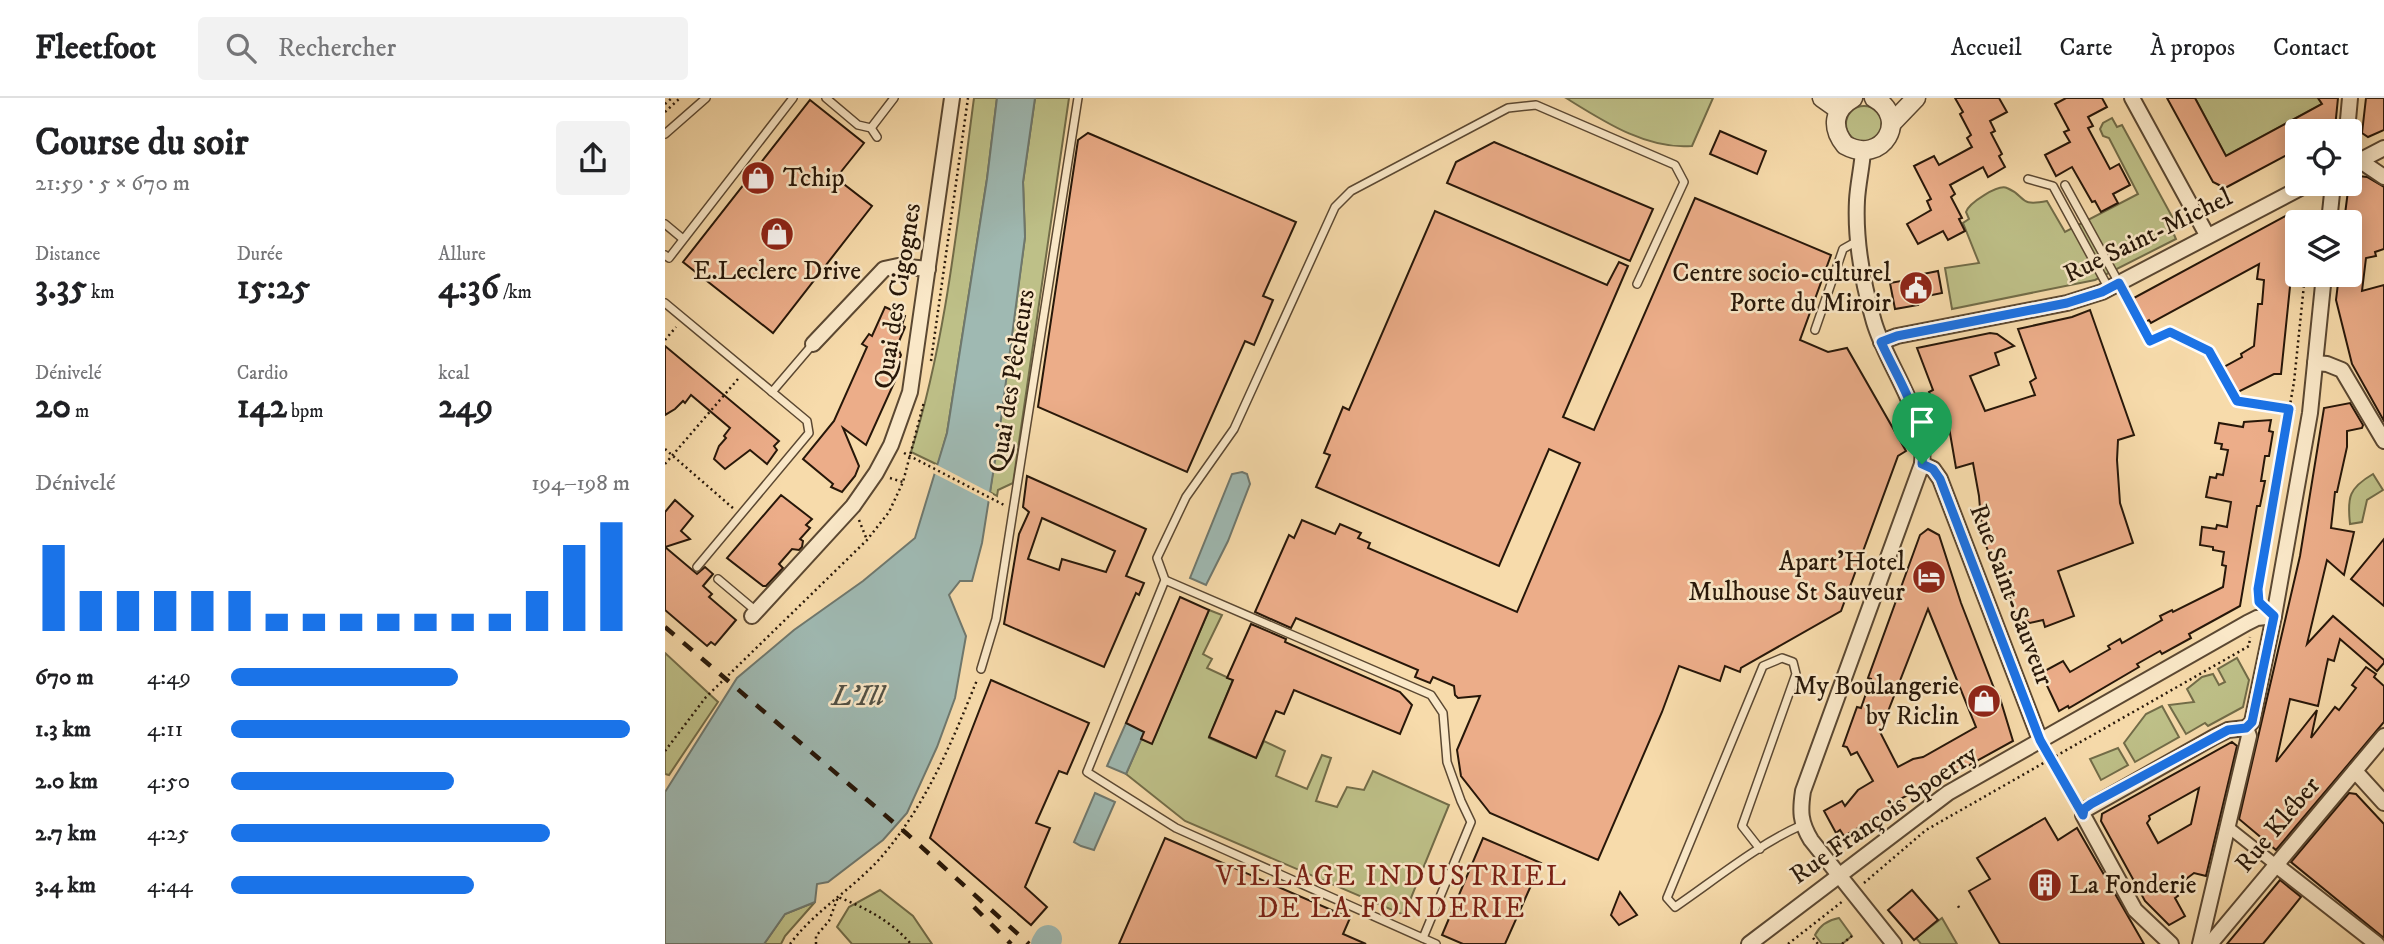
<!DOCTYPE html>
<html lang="fr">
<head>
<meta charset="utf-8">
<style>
  :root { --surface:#fff; --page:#f2f2f2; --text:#202124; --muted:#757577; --line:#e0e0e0; --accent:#1a73e8 }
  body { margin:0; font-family:"IM FELL DW Pica",serif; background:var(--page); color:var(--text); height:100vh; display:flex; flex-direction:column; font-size:26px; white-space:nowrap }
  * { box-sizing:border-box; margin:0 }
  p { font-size:23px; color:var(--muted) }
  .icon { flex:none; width:38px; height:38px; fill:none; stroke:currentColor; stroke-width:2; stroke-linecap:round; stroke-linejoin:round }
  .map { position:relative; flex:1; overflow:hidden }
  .details { display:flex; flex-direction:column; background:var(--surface); width:665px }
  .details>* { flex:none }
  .buttons { position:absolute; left:1620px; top:21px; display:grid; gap:14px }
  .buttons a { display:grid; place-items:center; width:77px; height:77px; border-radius:7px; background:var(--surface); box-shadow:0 4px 18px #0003; font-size:35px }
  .pin { position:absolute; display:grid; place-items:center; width:60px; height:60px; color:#fff; margin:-72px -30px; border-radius:50% 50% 50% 0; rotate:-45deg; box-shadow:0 0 7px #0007 }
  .pin .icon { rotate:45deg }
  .round { display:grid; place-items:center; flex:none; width:74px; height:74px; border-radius:7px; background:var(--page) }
  .headline { display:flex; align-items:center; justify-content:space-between; height:119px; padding:0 35px }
  h1 { font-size:38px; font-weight:700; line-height:52px }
  .figures { display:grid; grid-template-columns:repeat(3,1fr); gap:10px; height:119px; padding:7px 35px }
  .figures div { display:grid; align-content:center }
  .figures b { font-size:35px; font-weight:700 }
  .figures small { font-size:19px; font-weight:400 }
  .figures p { font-size:19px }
  .chart { height:196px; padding:14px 35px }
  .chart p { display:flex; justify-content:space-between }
  .chart svg { width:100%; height:126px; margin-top:7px; stroke:var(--accent); stroke-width:6 }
  ul { padding:0 35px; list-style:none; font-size:23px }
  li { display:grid; grid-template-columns:112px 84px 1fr; align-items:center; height:52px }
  li i { height:18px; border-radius:9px; background:var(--accent) }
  header { display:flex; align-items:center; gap:42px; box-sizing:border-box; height:98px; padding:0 35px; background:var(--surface); border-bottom:2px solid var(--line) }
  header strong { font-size:33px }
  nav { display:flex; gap:38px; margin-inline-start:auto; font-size:24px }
  .search { width:490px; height:63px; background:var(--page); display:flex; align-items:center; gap:18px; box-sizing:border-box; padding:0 24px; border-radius:7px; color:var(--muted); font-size:26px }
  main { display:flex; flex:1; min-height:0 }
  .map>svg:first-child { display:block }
  .green { fill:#bec088; stroke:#726c48; stroke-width:2 }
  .water { fill:#9fb9b2; stroke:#6f786e; stroke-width:2 }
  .pier { fill:#f7dbab }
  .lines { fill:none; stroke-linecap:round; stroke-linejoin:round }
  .river { stroke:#9fb9b2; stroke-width:28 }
  .building { fill:#ecad89; stroke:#271709; stroke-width:2; fill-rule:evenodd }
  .service-casing { stroke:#5b4832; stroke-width:10 }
  .pedestrian-casing { stroke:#5b4832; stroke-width:14 }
  .minor-casing { stroke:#5b4832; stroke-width:18 }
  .tertiary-casing { stroke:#5b4832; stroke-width:21 }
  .path { stroke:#271709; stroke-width:2.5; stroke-dasharray:2 3.5; stroke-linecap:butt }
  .service { stroke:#fae8c8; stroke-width:7 }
  .pedestrian { stroke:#fae8c8; stroke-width:10 }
  .minor { stroke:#fae8c8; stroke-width:14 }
  .tertiary { stroke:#fae8c8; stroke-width:18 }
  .rail { stroke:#271709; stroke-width:4.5; stroke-dasharray:12 12; stroke-linecap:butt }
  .route-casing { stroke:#fff; stroke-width:14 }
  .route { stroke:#1a73e8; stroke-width:9 }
  .labels { text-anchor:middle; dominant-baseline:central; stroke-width:5; stroke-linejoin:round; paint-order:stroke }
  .poi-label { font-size:26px; fill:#271709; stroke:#fae8c8; text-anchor:end }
  .street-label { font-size:26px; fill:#271709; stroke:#fae8c8 }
  .water-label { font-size:28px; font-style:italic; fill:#515044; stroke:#fae8c8 }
  .neighbourhood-label { font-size:28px; letter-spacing:2px; fill:#7a1f14; stroke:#fae8c8 }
</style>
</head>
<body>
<header>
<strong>Fleetfoot</strong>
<div class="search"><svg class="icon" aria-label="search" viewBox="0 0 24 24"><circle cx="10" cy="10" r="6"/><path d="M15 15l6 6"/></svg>Rechercher</div>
<nav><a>Accueil</a><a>Carte</a><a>À propos</a><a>Contact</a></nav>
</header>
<main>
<section class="details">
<div class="headline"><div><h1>Course du soir</h1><p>21:59 · 5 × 670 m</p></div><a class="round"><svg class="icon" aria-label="share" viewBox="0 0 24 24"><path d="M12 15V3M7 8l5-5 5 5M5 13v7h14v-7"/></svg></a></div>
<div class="figures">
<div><p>Distance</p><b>3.35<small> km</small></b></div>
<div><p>Durée</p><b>15:25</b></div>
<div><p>Allure</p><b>4:36<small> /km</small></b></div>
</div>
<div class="figures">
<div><p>Dénivelé</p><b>20<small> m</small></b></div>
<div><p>Cardio</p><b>142<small> bpm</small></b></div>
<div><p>kcal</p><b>249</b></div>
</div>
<div class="chart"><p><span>Dénivelé</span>194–198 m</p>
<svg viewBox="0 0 160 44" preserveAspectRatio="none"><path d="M5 44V14M15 44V30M25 44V30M35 44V30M45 44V30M55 44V30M65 44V38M75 44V38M85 44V38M95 44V38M105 44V38M115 44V38M125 44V38M135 44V30M145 44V14M155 44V6"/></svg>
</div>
<ul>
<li><b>670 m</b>4:49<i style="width:57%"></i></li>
<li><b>1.3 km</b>4:11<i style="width:100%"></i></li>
<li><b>2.0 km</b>4:50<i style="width:56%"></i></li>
<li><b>2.7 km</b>4:25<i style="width:80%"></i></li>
<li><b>3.4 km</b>4:44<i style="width:61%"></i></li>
</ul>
</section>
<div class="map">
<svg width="1719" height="846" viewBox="0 0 1719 846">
  <rect width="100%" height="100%" fill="#f7dbab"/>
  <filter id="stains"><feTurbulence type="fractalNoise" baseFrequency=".00286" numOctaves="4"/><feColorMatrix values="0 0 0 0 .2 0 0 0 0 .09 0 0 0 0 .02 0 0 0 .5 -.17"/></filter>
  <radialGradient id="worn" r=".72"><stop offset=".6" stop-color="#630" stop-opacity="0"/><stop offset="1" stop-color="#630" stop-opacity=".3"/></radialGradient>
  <g class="green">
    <path d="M309,0H332L322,81L282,335L273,367L246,354C282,239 293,119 309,0Z"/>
    <path d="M370,0H404L348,385L333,392L332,398L325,394L360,139L358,84Z"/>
    <path d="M901,0H1048L1027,48C982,52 938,23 901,0Z"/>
    <path d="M1530,0H1653L1657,6L1561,58Z"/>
    <circle cx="1199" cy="26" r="18"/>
    <path d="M1447,20L1452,29L1457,27L1510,124L1507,132L1511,141L1430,182L1287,211L1280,170L1314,165L1298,125L1304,121L1301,114C1304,105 1333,86 1342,90C1362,98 1352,109 1382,103L1400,134L1473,96L1444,40L1438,38L1435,31L1438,25Z"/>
    <path d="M1708,376L1718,392L1702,402L1697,424L1685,426C1682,399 1684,390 1708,376Z"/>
    <path d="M544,512L557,517L538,556L547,561L542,570L568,582L544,640L591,660L599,643L620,653L611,678L642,691L657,657L666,660L651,703L672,709L682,689L699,692L708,673L784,707L739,817L520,723L461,676L476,641L487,645Z"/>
    <path d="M0,555L53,604L4,677L0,676Z"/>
    <path d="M1572,560L1584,582L1578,609L1543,628L1540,625L1521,636L1504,607L1529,604L1522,591L1537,579L1548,576L1554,587L1560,584L1553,571Z"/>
    <path d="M1497,608L1514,639L1470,664L1459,645L1481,616Z"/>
    <path d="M1453,650L1463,667L1436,682L1425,661Z"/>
    <path d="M215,792L248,818L267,846H187L172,829L184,809Z"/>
    <path d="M150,804L120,838L116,846H99L120,816Z"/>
    <path d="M1174,820L1187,838L1177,846H1157L1150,837C1155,827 1163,822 1174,820Z"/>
    <path d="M1277,820L1292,846H1256L1251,840Z"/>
  </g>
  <g class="water">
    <path d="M332,0H370L358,84L360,139L333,344L317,445L307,483H295L284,497L301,538L290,600L272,649L242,715L218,742L163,784L152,786L150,804L120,816L99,846H0V694L72,580L129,532L198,483L250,440L282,335L322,81Z"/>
    <path d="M577,374L582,376L585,386L563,443L541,487L525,480L567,376Z"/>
    <path d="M461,625L480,633L461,676L442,668Z"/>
    <path d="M430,695L450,704L429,752L416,748L409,744Z"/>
  </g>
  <path class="pier" d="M270,366L328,396L327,405L268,375Z"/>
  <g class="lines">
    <path class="river" d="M380,846L383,841"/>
  </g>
  <g class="building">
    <path d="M1290,0H1334L1342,14L1325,23L1330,33L1326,35L1337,56L1334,58L1340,69L1323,79L1318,69L1285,87L1290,96L1286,99L1297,120L1294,121L1300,133L1283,142L1278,133L1253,146L1242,126L1266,112L1262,103L1266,101L1249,68L1269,58L1274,67L1307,49L1302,40L1306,37L1295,16L1298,14Z"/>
    <path d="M1401,0H1437L1442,9L1423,19L1428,28L1423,30L1445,71L1454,66L1465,87L1448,96L1453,105L1436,114L1430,103L1427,104L1407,69L1391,78L1380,57L1405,44L1399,34L1404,32L1390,6Z"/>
    <path d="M1502,0H1530L1561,58L1657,6L1653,0H1673L1670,30L1664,33H1633V51L1560,90L1548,84Z"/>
    <path d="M1701,0H1719V32L1703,39L1697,35Z"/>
    <path d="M145,2L199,45L171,80L207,108L108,235L18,164Z"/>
    <path d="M1055,33L1101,53L1092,76L1045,56Z"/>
    <path d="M423,35L631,124L598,198L608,202L589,247L580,243L522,374L373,309L413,42Z"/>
    <path d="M829,44L988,111L965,163L782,85L791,64Z"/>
    <path d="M1685,77L1702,79L1719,89V151L1710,154L1711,158L1701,160L1697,193L1719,187V323L1687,266L1671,202L1674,177H1685V124H1679Z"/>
    <path d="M1030,100L1166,157L1135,242L1163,254L1182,250L1241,353L1233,358L1176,513L1076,570L1075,574L1060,568L1055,583L1014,568L997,614L933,762L825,715L796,678L792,652L815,598L793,600L790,597L789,588L768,579L765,585L750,579L753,572L631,520L626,530L590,514L624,437L629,440L637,422L670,436L675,426L696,435L693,440L705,445L703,450L852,514L915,365L884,351L834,468L651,389L665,357L659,355L678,309L684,312L770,113L942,187L954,164L963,168L898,319L929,332Z"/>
    <path d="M1624,116L1632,121L1616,276H1609L1573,294L1559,269L1577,259L1576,256L1589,248L1593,206H1597L1599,182L1592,181L1594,166L1486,225L1484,222L1479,225L1467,201Z"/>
    <path d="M1273,173L1277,195L1257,199L1258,202L1252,203L1253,207L1230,211L1225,185L1253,180V177Z"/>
    <path d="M220,209L240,218L237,227L240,229L232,248L236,257L230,272L234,274L201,347L178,330L194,368L190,378L177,394L166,389L168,386L138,361L169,323L202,249L197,246L204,236L207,238Z"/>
    <path d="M1425,212L1469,337L1453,342L1452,362L1455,405L1468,445L1393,473L1409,518L1380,529L1378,522L1365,525L1351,517L1342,488L1337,489L1317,437L1321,435L1312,411L1315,410L1314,398L1308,365L1291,370L1281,312L1272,316L1264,294L1268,292L1252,250L1325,235L1332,236L1349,248L1330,255L1334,267L1305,278L1320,313L1370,297L1365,284L1371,280L1353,231L1407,219Z"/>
    <path d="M0,248L114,343L109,348L112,352L102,366L85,352L60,371L49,361L54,348L61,340L59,338L65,330L26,297L20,305L18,303L10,311L0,317Z"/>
    <path d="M1685,305L1698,327L1697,330L1682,333V349L1672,394H1670L1666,430L1689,434L1679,477L1662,462L1642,546L1668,518L1719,562V565L1712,573L1675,541L1669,563L1663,561L1653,608L1625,601L1611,664L1652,612L1646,640L1670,609L1674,612L1691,590L1687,587L1701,569L1711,576L1709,579L1719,588V624L1611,752L1574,721L1635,458L1659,310Z"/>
    <path d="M1606,322L1604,333L1608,334L1604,358H1600L1596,383H1600L1595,408H1592L1575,508L1524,536L1526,540L1497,556L1495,553L1472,566L1474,569L1404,610L1403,608L1394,613L1376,575L1398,563L1405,574L1445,551L1443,548L1455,541L1457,545L1497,522L1495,518L1507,512L1508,514L1558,489L1561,468L1557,467L1559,454L1548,452V449L1535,447L1537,429L1551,431L1552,427L1562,429L1566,404L1541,399L1545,379L1551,380L1552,376L1558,377L1563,352L1556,351L1557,346L1550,345L1554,325L1578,329L1579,324Z"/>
    <path d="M362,378L481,431L461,478L479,485L474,497L471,495L439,569L339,526L354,436L364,414L358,409ZM377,420L450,453L441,474L397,461L394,472L363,461Z"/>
    <path d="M116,397L147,421L141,427L145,430L135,441L138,443L137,449L134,452L127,451L114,466L118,470L101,488H98L62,460Z"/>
    <path d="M10,402L28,418L16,433L25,441L0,449L32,476L40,469L48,476L38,488L47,496L44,499L71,522L50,547L46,544L42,548L0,512V414Z"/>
    <path d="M1263,431L1274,437L1296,505L1332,598L1334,597L1348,643L1248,698L1247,695L1235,701L1224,708L1226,711L1179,738L1175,732L1171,735L1159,713L1177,703L1180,708L1193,692L1208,683L1192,654L1186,657L1182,649L1178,648L1192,609L1196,610L1206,581L1203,580L1255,437ZM1263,511L1311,629L1258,659L1248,661L1233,669L1215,634Z"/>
    <path d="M1719,441V508L1686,481Z"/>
    <path d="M515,499L544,512L487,646L476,641L479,634L461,625Z"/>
    <path d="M586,526L621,541L620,544L735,594L747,607L735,636L629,592L619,616L611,613L591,660L544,639L568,582L562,580Z"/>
    <path d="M326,582L424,625L402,676L394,673L371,725L385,730L360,789L382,809L366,827L265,740Z"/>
    <path d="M1567,644L1572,648L1541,778L1529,775L1509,790L1513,798L1510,800L1520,818L1504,827L1480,803L1436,723L1437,716ZM1534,690L1526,726L1493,745L1482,725L1485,721L1484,718Z"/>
    <path d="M1684,695L1691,696L1719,726V840L1626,764Z"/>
    <path d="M1380,720L1393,742L1412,730L1479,846H1335L1304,793L1325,781L1312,760Z"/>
    <path d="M500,740L685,820L678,836L701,846H454Z"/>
    <path d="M818,740L876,765L840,846H798L777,837Z"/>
    <path d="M1615,782L1636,799L1598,846H1562Z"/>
    <path d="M1247,792L1273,822L1249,842L1223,812Z"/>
    <path d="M955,794L972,817L954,827L946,817Z"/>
  </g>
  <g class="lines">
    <g class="service-casing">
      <g id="service">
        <path d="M161,0L193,27L206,30L212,39"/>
        <path d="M206,30L229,0"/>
        <path d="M0,36L41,0"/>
        <path d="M1363,81L1388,88L1444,191"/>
        <path d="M1400,87L1454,185"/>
        <path d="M0,126L18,141"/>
        <path d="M0,157L4,160L128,0"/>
        <path d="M0,205L142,323L144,335L32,469"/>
        <path d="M1150,232L1178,151L1194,142"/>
        <path d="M107,294L148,246"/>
        <path d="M53,481L91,513"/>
        <path d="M500,482L766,597L778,615L782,664L796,703L806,724L758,840"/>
        <path d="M316,571L331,521L413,0"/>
        <path d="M1095,751L1077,728L1131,576L1128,564L1117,560L1098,568L1002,800L1010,809C1051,781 1092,747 1137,727"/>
        <path d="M771,846L511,730L422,674L500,482L492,460L521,399L569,331L670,109L686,93L843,10L871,7L1010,67L1019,84L972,186"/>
      </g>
    </g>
    <g class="pedestrian-casing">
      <path id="pedestrian" d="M1563,729L1611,767"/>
    </g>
    <g class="minor-casing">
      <g id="minor">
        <path d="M1467,0L1542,137"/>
        <path d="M1682,33L1685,0"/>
        <path d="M1198,53C1197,69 1193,85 1192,102C1190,141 1198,186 1209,224C1223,271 1262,315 1257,366L1138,693C1135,713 1135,724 1146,742L1229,846"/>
        <path d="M1685,56L1719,79"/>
        <path d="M1696,62L1719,50"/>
        <path d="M1664,124L1668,86"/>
        <path d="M1216,244L1232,238L1402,205L1437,194L1643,86"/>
        <path d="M148,246L219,171L233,168L263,171"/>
        <path d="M1650,265L1662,266L1677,272L1719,343"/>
        <path d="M1257,366L1268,371L1275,381L1375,642"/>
        <path d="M87,518L188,408L211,375L226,347L245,294L287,0"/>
        <path d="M1581,630L1587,624L1609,518L1645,315L1659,177"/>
        <path d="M1690,673L1719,705"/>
        <path d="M1611,767L1712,846"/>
        <path d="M1084,846L1283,695L1582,525L1592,520L1609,518"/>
        <path d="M1506,846L1470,812L1418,717V713L1549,639L1563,632L1581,630"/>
        <path d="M1535,846L1584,638L1581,630"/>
        <path d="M1545,846L1719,638"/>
      </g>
    </g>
    <g class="tertiary-casing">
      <g id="tertiary">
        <path d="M1157,0L1174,12"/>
        <path d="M1188,0C1168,11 1166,30 1180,47C1218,68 1245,20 1209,0"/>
        <path d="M1226,26L1251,0"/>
      </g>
    </g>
    <g class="path">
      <path d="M0,6L7,0"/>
      <path d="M0,14L15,0"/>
      <path d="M1461,198L1485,243L1505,234L1544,253L1572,303L1632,312"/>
      <path d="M0,242L11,229"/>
      <path d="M266,263L303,0"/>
      <path d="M0,351L69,411"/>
      <path d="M239,355L339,407"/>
      <path d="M0,366L73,281"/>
      <path d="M225,380L238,384"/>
      <path d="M194,422L202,442"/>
      <path d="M1595,505L1593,491L1629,284L1640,177"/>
      <path d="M0,653L41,599L202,442L224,414L238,384L259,304"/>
      <path d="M1382,654L1410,703"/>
      <path d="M1199,785L1261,732L1584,548L1585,539"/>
      <path d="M1293,808L1295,811"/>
      <path d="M1148,840L1153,846"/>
      <path d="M125,846C151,811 190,790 218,757C262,705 287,644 312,582"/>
      <path d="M151,846V838L164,823L173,799C201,810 226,823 246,846"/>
      <path d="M1123,846L1178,803"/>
      <path d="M1177,846L1187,838"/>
    </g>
    <use href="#service" class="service"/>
    <use href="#pedestrian" class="pedestrian"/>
    <use href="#minor" class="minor"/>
    <use href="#tertiary" class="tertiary"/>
    <g class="rail">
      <path d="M0,529L241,735L364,846"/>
      <path d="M309,809L346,846"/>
    </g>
  </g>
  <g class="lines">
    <g class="route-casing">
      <path id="route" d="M1454,185L1485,243L1505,234L1544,253L1572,303L1624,311L1593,491L1594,504L1609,518L1587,624L1581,630L1563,632L1426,706L1419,711L1418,717L1375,642L1275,381L1268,371L1257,366C1262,323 1233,282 1216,244L1232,238L1402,205L1437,194Z"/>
    </g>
    <use href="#route" class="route"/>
  </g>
  <defs>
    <g id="shop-disc" transform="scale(1.75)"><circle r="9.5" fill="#8f2418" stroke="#fae8c8"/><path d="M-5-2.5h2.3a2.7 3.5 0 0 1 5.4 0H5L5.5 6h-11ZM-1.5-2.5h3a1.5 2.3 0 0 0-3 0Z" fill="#fff"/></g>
    <g id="civic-disc" transform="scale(1.75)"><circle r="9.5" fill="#8f2418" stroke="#fae8c8"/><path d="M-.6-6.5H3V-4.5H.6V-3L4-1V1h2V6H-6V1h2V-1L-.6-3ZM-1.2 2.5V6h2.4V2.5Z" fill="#fff"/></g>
    <g id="hotel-disc" transform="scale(1.75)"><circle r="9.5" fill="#8f2418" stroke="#fae8c8"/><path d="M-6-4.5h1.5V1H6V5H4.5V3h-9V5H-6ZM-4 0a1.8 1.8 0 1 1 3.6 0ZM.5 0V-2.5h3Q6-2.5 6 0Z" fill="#fff"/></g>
    <g id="building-disc" transform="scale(1.75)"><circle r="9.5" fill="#8f2418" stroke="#fae8c8"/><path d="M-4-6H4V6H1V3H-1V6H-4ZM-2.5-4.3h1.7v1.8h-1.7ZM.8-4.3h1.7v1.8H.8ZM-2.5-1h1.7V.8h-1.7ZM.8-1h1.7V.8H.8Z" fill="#fff"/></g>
  </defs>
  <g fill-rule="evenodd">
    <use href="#shop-disc" x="93" y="80"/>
    <use href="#shop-disc" x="112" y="136"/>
    <use href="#civic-disc" x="1251" y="190"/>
    <use href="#hotel-disc" x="1264" y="479"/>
    <use href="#shop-disc" x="1319" y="603"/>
    <use href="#building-disc" x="1380" y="787"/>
  </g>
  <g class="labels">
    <g class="poi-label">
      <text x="118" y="80" text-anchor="start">Tchip</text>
      <text x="112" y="173" text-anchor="middle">E.Leclerc Drive</text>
      <text x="1226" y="175">Centre socio-culturel<tspan x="1226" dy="30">Porte du Miroir</tspan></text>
      <text x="1240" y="464">Apart'Hotel<tspan x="1240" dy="30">Mulhouse St Sauveur</tspan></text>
      <text x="1294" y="588">My Boulangerie<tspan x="1294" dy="30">by Riclin</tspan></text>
      <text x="1404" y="787" text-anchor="start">La Fonderie</text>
    </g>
    <g class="street-label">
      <text transform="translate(1483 138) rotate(-26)">Rue Saint-Michel</text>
      <text transform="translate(233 198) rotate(-81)">Quai des Cigognes</text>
      <text transform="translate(347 283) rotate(-81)">Quai des Pêcheurs</text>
      <text transform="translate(1346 497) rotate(69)">Rue Saint-Sauveur</text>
      <text transform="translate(1219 717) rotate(-35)">Rue François Spoerry</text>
      <text transform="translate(1613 727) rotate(-50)">Rue Kléber</text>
    </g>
    <g class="water-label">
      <text x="193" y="598">L'Ill</text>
    </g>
    <g class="neighbourhood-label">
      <text x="727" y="778">VILLAGE INDUSTRIEL<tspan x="727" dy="32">DE LA FONDERIE</tspan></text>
    </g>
  </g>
  <rect width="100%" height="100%" filter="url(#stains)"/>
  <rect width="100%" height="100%" fill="url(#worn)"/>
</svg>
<div class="buttons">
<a><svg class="icon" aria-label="locate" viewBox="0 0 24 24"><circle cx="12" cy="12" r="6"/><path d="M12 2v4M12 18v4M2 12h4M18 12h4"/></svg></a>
<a><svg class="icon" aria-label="layers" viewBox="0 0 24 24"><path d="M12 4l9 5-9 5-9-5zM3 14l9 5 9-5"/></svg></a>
</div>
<div class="pin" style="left:1257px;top:366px;background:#1e9e55"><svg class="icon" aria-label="arrive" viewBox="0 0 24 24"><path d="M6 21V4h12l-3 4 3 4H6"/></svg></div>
</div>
</main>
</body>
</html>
